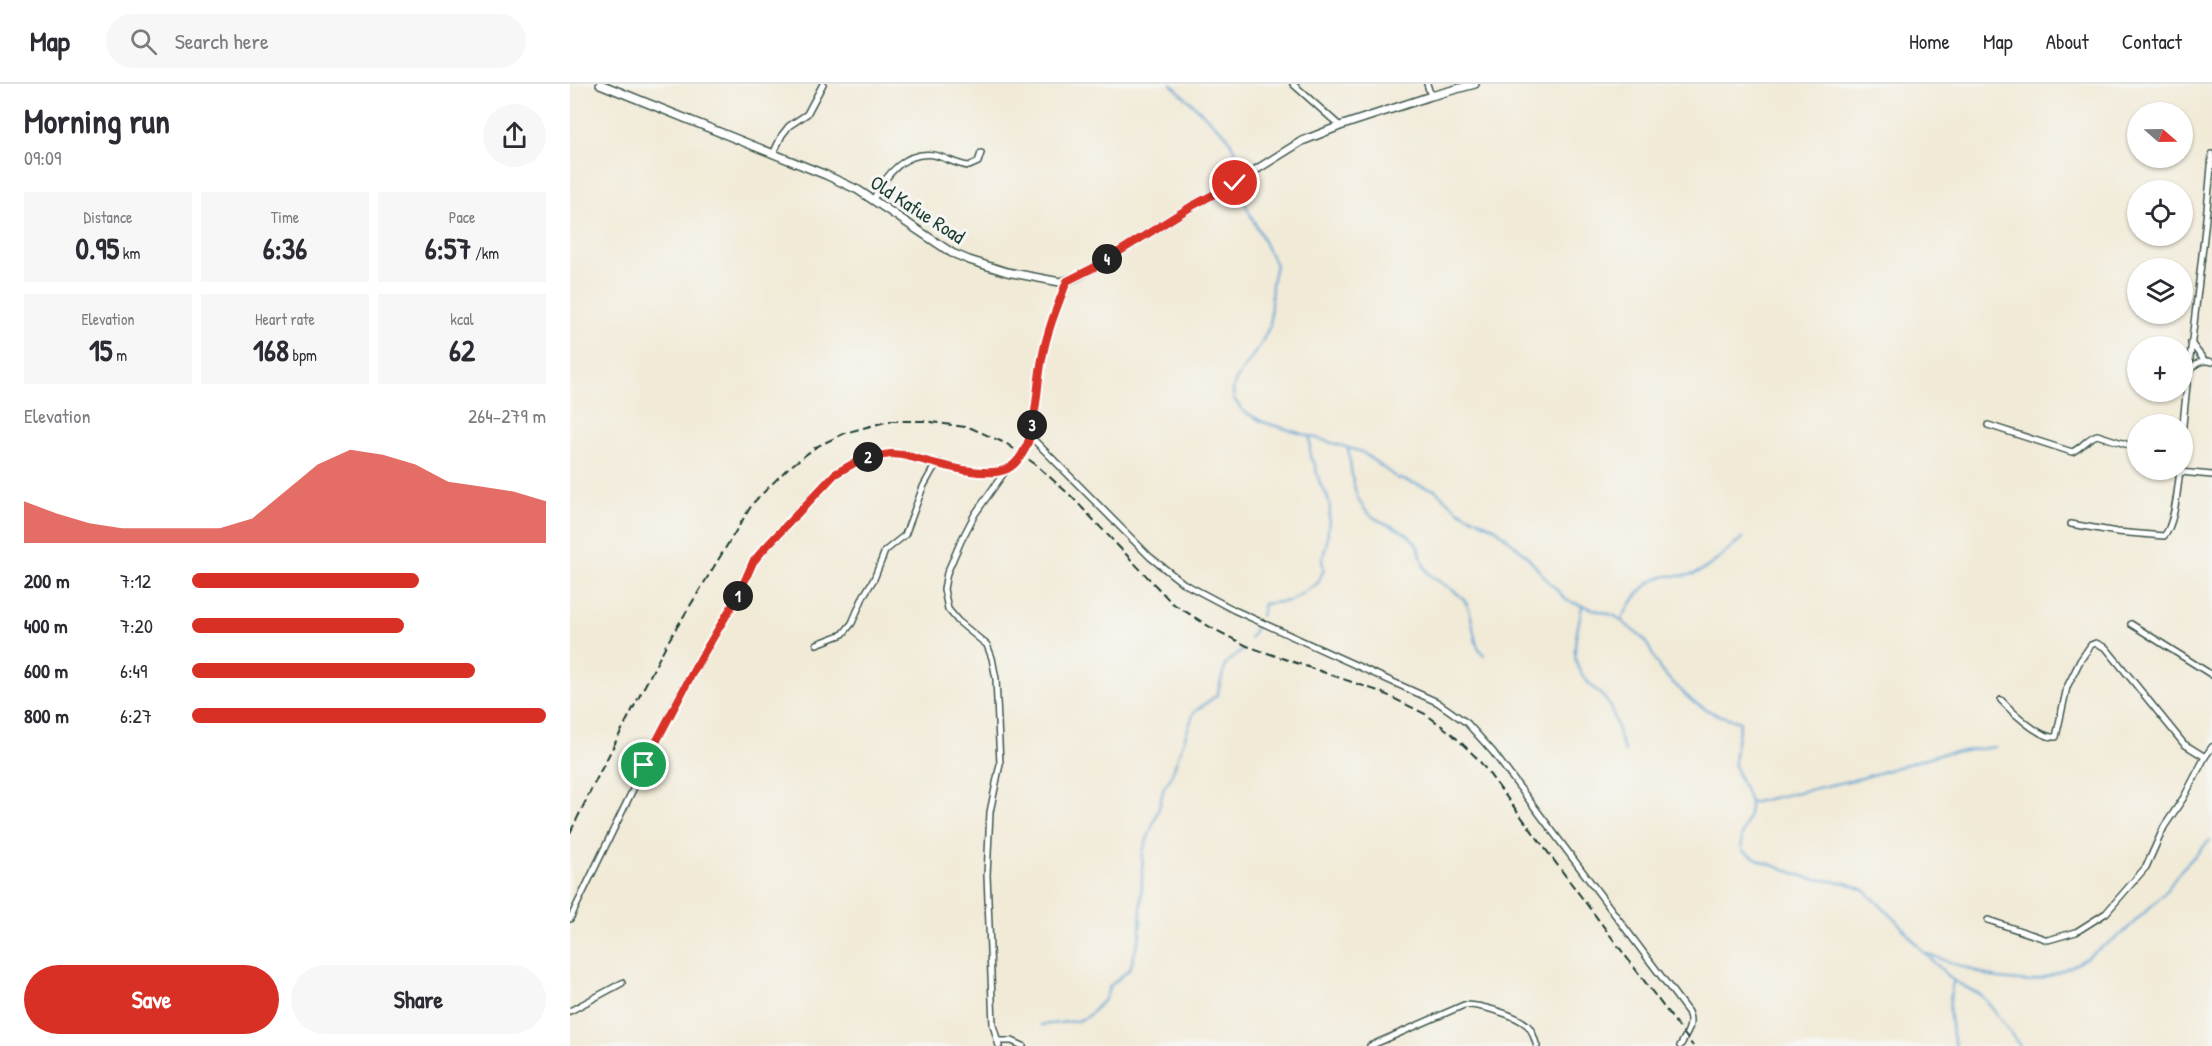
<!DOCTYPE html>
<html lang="en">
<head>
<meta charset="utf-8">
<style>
  :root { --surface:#fff; --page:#f7f7f7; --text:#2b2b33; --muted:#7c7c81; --line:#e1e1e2; --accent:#d93025 }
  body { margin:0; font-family:"Patrick Hand",sans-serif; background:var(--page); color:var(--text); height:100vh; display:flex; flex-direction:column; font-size:22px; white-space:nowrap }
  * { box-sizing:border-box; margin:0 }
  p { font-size:20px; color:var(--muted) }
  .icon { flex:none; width:33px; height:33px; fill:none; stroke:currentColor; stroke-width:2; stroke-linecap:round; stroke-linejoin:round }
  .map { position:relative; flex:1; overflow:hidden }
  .sheet { display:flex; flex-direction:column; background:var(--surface); width:570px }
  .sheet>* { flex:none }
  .needle { width:39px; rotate:110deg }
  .buttons { position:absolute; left:1557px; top:18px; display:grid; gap:12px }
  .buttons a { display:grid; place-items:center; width:66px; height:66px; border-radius:50%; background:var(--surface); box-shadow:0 2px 4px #0004; font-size:30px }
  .pin { position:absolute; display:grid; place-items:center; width:51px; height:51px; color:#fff; margin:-26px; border:3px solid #fff; border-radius:50%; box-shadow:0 2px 6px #0007 }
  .km { position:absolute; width:30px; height:30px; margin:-15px; border-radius:50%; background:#222; color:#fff; font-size:16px; line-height:30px; text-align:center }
  .round { display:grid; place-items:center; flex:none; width:63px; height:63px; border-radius:32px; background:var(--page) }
  .summary { display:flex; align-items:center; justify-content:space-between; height:102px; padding:0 24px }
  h1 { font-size:33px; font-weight:700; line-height:45px }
  .metrics { display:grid; grid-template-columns:repeat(3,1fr); gap:9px; height:102px; padding:6px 24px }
  .metrics div { display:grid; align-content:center; border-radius:0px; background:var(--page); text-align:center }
  .metrics b { font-size:30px; font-weight:700 }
  .metrics small { font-size:16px; font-weight:400 }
  .metrics p { font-size:16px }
  .chart { height:168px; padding:12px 24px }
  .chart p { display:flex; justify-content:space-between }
  .chart svg { width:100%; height:108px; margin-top:6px; fill:var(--accent); opacity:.7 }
  .primary-button { display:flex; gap:12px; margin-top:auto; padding:12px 24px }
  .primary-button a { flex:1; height:69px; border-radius:36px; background:var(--accent); color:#fff; font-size:24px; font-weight:700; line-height:69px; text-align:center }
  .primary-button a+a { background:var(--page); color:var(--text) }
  ul { padding:0 24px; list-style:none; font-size:20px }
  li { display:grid; grid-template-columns:96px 72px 1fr; align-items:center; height:45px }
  li i { height:15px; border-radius:8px; background:var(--accent) }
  header { display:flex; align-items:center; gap:36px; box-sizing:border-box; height:84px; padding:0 30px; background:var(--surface); border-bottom:2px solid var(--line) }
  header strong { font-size:28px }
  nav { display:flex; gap:33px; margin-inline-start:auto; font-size:21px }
  .search { width:420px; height:54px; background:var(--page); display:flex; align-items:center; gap:15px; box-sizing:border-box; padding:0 21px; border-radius:33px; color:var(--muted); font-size:22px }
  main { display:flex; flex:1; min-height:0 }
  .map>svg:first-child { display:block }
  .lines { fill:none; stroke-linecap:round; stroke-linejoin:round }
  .stream { stroke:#5ea2d3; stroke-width:2 }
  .minor-casing { stroke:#3e574c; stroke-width:8 }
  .tertiary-casing { stroke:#3e574c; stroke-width:10 }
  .minor { stroke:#fff; stroke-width:5 }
  .tertiary { stroke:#fff; stroke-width:7 }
  .rail { stroke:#1f3d34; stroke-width:2; stroke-dasharray:9 4.5; stroke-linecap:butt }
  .route-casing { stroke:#fff; stroke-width:12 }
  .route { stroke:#d93025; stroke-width:8 }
  .labels { text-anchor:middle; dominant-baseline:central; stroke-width:6; stroke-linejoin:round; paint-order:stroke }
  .street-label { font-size:20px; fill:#1f3d34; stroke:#f6f6f2 }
</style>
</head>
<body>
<header>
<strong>Map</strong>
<div class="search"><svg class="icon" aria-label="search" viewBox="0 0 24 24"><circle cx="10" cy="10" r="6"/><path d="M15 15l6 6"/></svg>Search here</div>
<nav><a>Home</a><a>Map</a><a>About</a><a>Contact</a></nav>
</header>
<main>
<section class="sheet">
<div class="summary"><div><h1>Morning run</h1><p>09:09</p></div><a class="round"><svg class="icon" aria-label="share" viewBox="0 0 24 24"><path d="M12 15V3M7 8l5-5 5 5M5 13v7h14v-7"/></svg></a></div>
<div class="metrics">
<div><p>Distance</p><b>0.95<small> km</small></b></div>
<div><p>Time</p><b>6:36</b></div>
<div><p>Pace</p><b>6:57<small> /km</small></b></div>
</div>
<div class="metrics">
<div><p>Elevation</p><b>15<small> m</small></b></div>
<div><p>Heart rate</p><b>168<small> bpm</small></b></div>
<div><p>kcal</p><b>62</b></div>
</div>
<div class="chart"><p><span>Elevation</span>264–279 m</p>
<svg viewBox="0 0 160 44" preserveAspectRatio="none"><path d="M0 44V27L10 32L20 36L30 38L40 38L50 38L60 38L70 34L80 23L90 12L100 6L110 8L120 12L130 19L140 21L150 23L160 27V44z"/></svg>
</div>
<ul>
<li><b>200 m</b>7:12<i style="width:64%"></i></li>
<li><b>400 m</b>7:20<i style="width:60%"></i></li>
<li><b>600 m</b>6:49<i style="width:80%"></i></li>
<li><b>800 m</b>6:27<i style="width:100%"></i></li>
</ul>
<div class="primary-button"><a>Save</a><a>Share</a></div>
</section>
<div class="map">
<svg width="1642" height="962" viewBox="0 0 1642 962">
  <rect width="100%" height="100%" fill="#f6f6f2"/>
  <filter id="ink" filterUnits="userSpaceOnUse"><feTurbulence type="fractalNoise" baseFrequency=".0167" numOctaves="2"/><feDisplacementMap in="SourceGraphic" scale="12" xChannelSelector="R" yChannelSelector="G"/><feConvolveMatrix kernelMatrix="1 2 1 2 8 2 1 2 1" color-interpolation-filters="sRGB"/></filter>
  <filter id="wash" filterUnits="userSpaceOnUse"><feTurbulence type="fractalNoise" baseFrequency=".008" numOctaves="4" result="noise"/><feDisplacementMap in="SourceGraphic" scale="24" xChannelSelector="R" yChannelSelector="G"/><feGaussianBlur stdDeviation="1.35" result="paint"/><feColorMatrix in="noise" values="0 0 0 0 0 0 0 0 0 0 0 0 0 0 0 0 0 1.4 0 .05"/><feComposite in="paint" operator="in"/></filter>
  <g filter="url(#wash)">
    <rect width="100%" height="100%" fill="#f1ead7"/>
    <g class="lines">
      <g class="stream">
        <path d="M601,0L657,52L671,77V92"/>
        <path d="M671,98C671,119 684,136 693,155C697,164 700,172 706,180L702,199L700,241L691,260L666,296L663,305L664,315L673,327L693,338L792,368L827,394L865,406L889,427L925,444L956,471L976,495L998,517L1045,532L1075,556L1091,587L1123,618L1143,629L1170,638C1169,651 1163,668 1165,681C1167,695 1179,707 1180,721C1180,739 1167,747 1173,767L1191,777L1238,794L1277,799L1294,806L1326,836L1353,868L1384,897L1409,910L1416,916L1450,962"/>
        <path d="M778,365C783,391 781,424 810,437C823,443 835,446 845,458C853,468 850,482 860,491C871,500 889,507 896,519C906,535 900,558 914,571"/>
        <path d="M1012,522C1008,549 996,573 1016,596C1022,603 1030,609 1036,616C1047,632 1047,651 1055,668"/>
        <path d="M691,532L694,520L720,517L748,499L754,485L752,477L757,458L760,423L757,411L750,400L745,381L740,373V352"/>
        <path d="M1051,536C1061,518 1074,496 1096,492C1105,491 1114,493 1124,490C1142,483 1157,467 1172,454"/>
        <path d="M680,554L688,540"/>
        <path d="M1180,719L1292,694L1370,670L1425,663"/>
        <path d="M1354,869L1428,895L1460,898L1478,893L1508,879L1553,849L1594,810L1611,786L1640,756"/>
        <path d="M1383,898C1377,920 1379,939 1386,962"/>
        <path d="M471,941L507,937L517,933L535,915L540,902L560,885L570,851L573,767L589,724L594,703L600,695L624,628L647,611L656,579L673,566"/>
      </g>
    </g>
  </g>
  <g filter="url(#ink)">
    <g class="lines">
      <g class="minor-casing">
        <g id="minor">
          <path d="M723,0L770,42"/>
          <path d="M857,0L861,12"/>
          <path d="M203,70L212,51L219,42L237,30L253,0"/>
          <path d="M303,116C315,92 336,64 368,72C378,75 388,81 399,82L408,78L411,69"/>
          <path d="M1621,259L1634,276"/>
          <path d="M1618,288C1626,279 1631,275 1642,278"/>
          <path d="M1418,341L1502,368C1513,363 1517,354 1527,351L1568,364"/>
          <path d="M460,352L580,473L613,499L664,526L867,618L897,639L923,668L1118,928C1124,941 1116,951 1110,962"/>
          <path d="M1612,352C1620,258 1635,164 1642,70"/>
          <path d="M1610,388L1642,391"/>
          <path d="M1501,440L1547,448L1594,452C1605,441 1608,401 1610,386"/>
          <path d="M1561,540L1642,591"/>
          <path d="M247,560L273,550L282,539L294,511L304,495L315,467L335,451L353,403L363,385L370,379"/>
          <path d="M1431,616C1441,627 1470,655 1486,653L1497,603L1510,577L1521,561L1526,559L1536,564L1614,660L1635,673L1642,663"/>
          <path d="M0,835L105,619L169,510L183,479L239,416L265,390L293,374L321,370L333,371C357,377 415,395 437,385C448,380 457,364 460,352C467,328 467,300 472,275C477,247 487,223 497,197"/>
          <path d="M1418,836L1478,856L1506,848L1536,829L1576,783L1594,743L1614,713L1635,673"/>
          <path d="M0,927L52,899"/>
          <path d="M428,957H442L453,962"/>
          <path d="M429,962L423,941L417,791L420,728L430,680L426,595L422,574L417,561L388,537L378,525L374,505L377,489L391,457L405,430L436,386"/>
          <path d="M800,962L894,921C909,920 946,931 957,941C963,946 964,955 967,962"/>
        </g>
      </g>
      <g class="tertiary-casing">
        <path id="tertiary" d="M30,0L256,91L288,106L382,169L399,176L437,188L490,198L505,194L523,184L622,122L665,99L732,57L770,42L861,12L905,0"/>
      </g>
      <use href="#minor" class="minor"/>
      <use href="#tertiary" class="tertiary"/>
      <path class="rail" d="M0,749L30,688L96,561L183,419L217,385L246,363L275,349L319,337H355L401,344L437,360L465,380L500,411L602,519L640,543L677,562L811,608L857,631L881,649L908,675L1123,962"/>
    </g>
  </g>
  <g class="lines" filter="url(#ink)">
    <g class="route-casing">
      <path id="route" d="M74,681L125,584L169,510L183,478L194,465L265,390L293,374L321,370L333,371C359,377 413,396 437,385C448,380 457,364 460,352C467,328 467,300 472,275C477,247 487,223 497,197L523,184L622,122L665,99"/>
    </g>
    <use href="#route" class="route"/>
  </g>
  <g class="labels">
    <g class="street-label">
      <text transform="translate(348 125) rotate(33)">Old Kafue Road</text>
    </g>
  </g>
</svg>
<div class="buttons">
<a><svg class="needle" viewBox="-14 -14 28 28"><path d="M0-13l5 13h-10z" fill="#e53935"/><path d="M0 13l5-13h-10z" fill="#7c7c81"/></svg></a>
<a><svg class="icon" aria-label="locate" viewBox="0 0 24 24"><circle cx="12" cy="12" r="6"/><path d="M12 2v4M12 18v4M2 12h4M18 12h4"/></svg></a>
<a><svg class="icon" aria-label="layers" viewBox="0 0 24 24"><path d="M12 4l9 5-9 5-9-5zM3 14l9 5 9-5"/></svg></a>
<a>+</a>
<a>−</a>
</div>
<div class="pin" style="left:74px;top:681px;background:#1e9e55"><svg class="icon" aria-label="arrive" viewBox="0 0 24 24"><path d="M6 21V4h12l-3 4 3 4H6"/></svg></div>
<div class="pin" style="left:665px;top:99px;background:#d93025"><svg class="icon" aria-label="check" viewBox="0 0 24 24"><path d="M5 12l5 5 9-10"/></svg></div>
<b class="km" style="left:168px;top:512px">1</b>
<b class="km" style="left:298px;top:373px">2</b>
<b class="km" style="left:462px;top:341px">3</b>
<b class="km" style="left:537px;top:175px">4</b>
</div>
</main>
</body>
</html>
